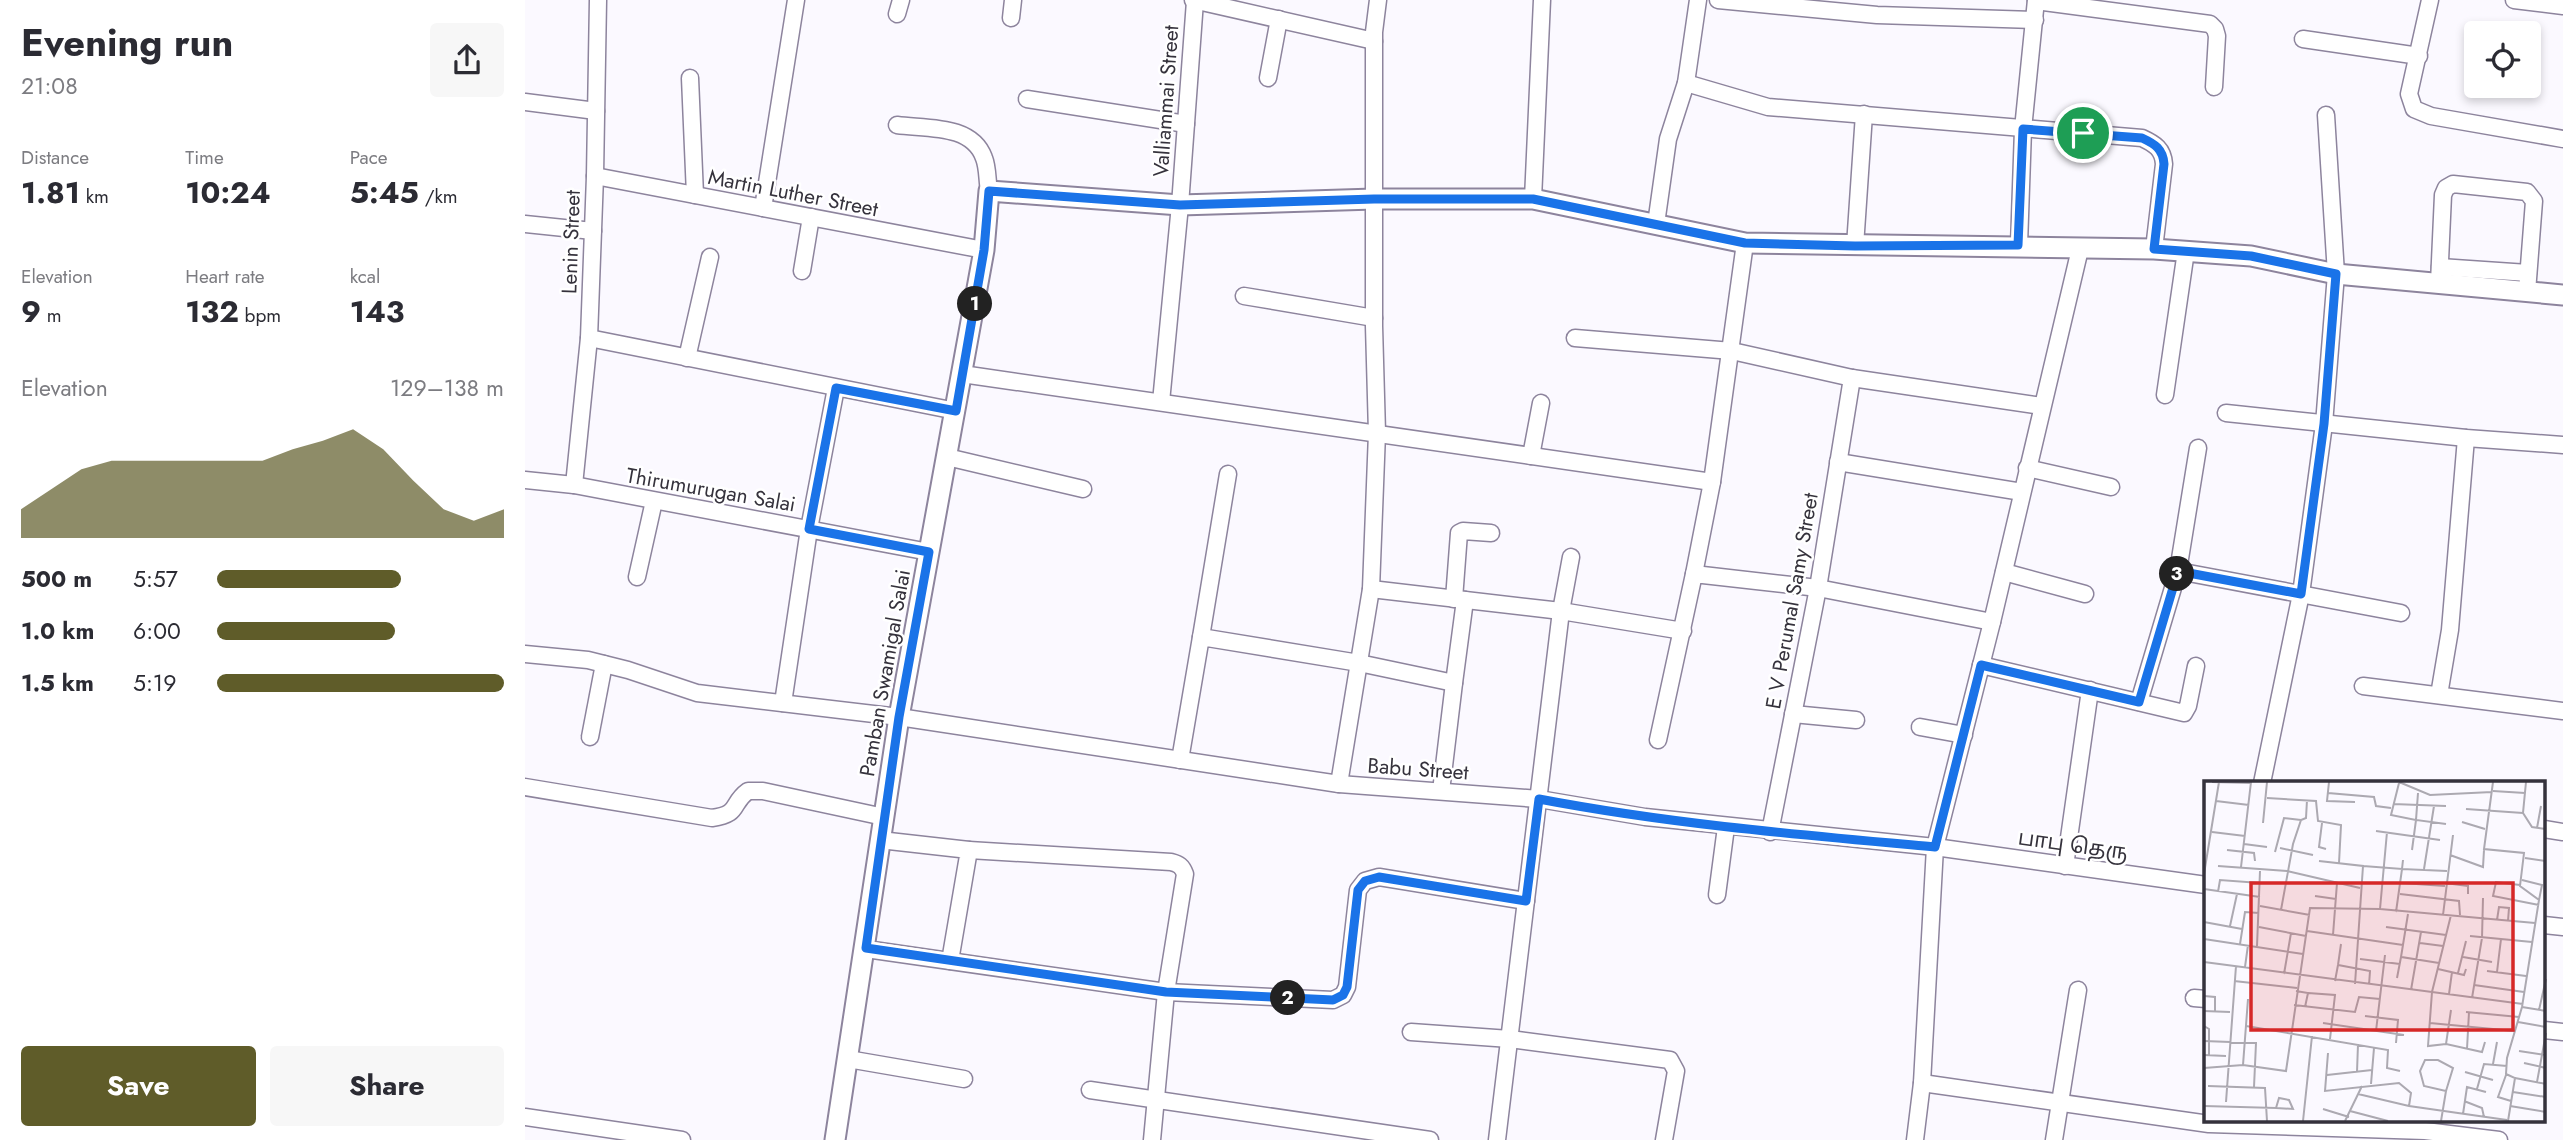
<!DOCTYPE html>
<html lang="en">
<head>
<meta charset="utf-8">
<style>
  :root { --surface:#fff; --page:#f7f7f7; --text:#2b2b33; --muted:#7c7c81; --accent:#5f5c29 }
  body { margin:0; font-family:Jost,"Noto Sans Tamil",sans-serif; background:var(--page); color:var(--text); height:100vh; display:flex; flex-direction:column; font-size:26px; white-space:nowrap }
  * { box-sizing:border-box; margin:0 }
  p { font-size:23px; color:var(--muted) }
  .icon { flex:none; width:38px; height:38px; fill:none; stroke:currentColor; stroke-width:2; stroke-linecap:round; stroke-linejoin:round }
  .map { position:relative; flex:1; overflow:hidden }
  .drawer { display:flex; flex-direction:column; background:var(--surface); width:525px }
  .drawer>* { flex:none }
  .tools { position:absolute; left:1939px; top:21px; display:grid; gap:14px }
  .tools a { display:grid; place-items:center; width:77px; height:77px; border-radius:7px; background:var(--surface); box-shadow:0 4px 10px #0003; font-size:35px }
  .pin { position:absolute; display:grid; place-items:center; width:60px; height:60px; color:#fff; margin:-30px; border:4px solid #fff; border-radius:50%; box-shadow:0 2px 7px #0007 }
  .km { position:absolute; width:35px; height:35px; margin:-18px; border-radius:50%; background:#222; color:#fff; font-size:19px; line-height:35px; text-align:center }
  .round { display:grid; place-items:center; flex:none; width:74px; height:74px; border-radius:7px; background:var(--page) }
  .headline { display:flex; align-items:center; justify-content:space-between; height:119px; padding:0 21px }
  h1 { font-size:38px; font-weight:700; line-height:52px }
  .stats { display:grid; grid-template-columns:repeat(3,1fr); gap:10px; height:119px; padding:7px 21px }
  .stats div { display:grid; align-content:center }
  .stats b { font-size:30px; font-weight:700 }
  .stats small { font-size:19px; font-weight:400 }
  .stats p { font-size:19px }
  .chart { height:196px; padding:14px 21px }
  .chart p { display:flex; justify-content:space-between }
  .chart svg { width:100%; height:126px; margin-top:7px; fill:var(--accent); opacity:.7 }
  .primary-button { display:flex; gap:14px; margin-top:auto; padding:14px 21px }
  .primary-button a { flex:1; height:80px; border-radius:7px; background:var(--accent); color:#fff; font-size:28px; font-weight:700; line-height:80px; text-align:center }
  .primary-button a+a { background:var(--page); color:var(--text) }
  ul { padding:0 21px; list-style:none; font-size:23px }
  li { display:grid; grid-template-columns:112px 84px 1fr; align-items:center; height:52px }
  li i { height:18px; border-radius:9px; background:var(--accent) }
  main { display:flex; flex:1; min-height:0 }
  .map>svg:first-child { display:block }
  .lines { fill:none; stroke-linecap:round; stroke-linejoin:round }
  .minor-casing { stroke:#8d849d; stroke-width:19 }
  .tertiary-casing { stroke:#8d849d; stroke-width:23 }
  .minor { stroke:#fff; stroke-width:16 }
  .tertiary { stroke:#fff; stroke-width:19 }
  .route-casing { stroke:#fff; stroke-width:14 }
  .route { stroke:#1a73e8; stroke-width:9 }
  .labels { text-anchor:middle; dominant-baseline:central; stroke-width:5; stroke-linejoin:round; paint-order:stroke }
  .street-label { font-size:21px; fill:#35323c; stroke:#fff }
  .inset-road { fill:none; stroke:#aca9b1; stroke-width:2 }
  .view { fill:#d62828; fill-opacity:0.15; stroke:#d62828; stroke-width:3.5 }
  .inset-edge { fill:none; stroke:#35323c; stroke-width:3.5 }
</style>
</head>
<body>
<main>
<section class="drawer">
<div class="headline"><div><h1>Evening run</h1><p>21:08</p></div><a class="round"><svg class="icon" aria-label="share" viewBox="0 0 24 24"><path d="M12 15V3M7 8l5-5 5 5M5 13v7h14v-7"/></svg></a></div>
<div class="stats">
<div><p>Distance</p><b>1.81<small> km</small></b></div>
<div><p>Time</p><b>10:24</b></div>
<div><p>Pace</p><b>5:45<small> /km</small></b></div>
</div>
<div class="stats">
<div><p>Elevation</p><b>9<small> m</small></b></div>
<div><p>Heart rate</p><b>132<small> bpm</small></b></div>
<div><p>kcal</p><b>143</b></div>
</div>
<div class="chart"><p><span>Elevation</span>129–138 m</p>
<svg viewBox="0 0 160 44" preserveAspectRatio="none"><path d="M0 44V34L10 27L20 20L30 17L40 17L50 17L60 17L70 17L80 17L90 13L100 10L110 6L120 13L130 24L140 34L150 38L160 34V44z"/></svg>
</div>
<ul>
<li><b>500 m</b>5:57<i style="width:64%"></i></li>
<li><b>1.0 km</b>6:00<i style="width:62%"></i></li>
<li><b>1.5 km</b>5:19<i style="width:100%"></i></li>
</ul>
<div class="primary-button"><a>Save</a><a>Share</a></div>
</section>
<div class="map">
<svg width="2038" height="1140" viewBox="0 0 2038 1140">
  <rect width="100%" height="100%" fill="#fbf9ff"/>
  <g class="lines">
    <g class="minor-casing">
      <g id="minor">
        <path d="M668,0L849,41"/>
        <path d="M1193,0L1352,15L1510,20"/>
        <path d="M1905,0L1884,94L1889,109L1906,116L2038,139"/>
        <path d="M1989,0L2038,6"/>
        <path d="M1511,1L1685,24L1690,29L1692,36L1689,87"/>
        <path d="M372,14L376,0"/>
        <path d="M486,18L488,0"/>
        <path d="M1778,39L1894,56"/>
        <path d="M165,78L170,195"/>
        <path d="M743,78L754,19"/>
        <path d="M1161,83L1243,107L1617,138C1630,144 1638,149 1639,164L1629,249"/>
        <path d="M502,99L661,124"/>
        <path d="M0,102L71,111"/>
        <path d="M372,125C402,129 447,124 459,158C463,168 462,180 464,191"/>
        <path d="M70,176L459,250"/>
        <path d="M1008,199L1017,0"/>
        <path d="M238,208L271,0"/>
        <path d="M0,224L68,231"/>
        <path d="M1131,224L1143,139L1161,83L1173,0"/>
        <path d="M1494,245L1498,129L1511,0"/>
        <path d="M1330,246L1339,114"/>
        <path d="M1915,267L2003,273"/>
        <path d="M277,271L286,217"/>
        <path d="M1914,283L1918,195L1921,188L1928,184L2002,192L2009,201L2002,292"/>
        <path d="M719,296L849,318"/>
        <path d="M64,338L431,411"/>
        <path d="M1050,338L1207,351L1327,378L1517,406"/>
        <path d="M162,358L185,257"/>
        <path d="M437,374L1187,482"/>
        <path d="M1640,395L1661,251"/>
        <path d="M636,402L655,205L670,1"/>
        <path d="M1701,413L1941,438L2038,445"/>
        <path d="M1006,456L1016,403"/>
        <path d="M422,457L558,489"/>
        <path d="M1313,462L1497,492"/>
        <path d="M1502,468L1586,487"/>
        <path d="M0,480L49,485L404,552"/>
        <path d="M49,485L64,338L70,176L73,0"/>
        <path d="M1653,571L1876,613"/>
        <path d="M1479,572L1560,594"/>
        <path d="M1169,574L1187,482L1220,243"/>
        <path d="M112,577L129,501"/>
        <path d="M846,589L1036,611L1158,631"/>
        <path d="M929,599L934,533L938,531L966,533"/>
        <path d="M676,637L703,474"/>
        <path d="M0,654L63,660L103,670L172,693L374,717L814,784L1014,799L1120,817L1410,847L1681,885"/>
        <path d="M1456,665L1659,713L1663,706L1671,666"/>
        <path d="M929,683L940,600"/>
        <path d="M1838,686L2038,711"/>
        <path d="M1914,695L1925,630L1941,438"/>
        <path d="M1614,702L1653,571L1673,448"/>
        <path d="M258,703L284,529L311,388"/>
        <path d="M1268,714L1331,720"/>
        <path d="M1395,727L1439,735"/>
        <path d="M65,737L79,664"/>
        <path d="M1133,740L1169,574L1293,588L1467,622"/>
        <path d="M655,760L676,637L834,663L929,683L916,791"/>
        <path d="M1737,783L1776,594L1799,424L1811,274L1801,115"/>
        <path d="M814,784L846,589L852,433L849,326V32L853,0"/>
        <path d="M0,787L187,818C216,814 205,804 223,791H238L359,817"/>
        <path d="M2019,829L2038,832"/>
        <path d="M1245,832L1293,588L1327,378"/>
        <path d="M355,840L444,850L425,961"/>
        <path d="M444,850L646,862C654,864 657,866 660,874L641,992L627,1140"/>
        <path d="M1540,866L1565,690"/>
        <path d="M1192,895L1201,827"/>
        <path d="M2019,925L2038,927"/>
        <path d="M341,949L641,992L808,1000L818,995L822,987L833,890L840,881L854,877L1001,901"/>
        <path d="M1669,998L1681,999"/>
        <path d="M2019,1030L2038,1032"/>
        <path d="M886,1032L985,1039L1145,1060L1151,1071L1139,1140"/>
        <path d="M323,1059L439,1079"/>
        <path d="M1397,1083L1684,1124L1900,1131L1974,1140"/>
        <path d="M565,1090L905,1140"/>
        <path d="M0,1117L157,1140"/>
        <path d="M972,1140L1036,611L1046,557"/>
        <path d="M1390,1140L1397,1083L1410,847L1467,622L1555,249"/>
        <path d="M1529,1140L1553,990"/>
      </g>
    </g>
    <g class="tertiary-casing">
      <path id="tertiary" d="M310,1140L374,717L459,250L464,191L655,205L849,199H1008L1220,243L1629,249L1726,256L1811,274L2038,295"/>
    </g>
    <use href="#minor" class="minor"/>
    <use href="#tertiary" class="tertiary"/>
  </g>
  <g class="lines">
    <g class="route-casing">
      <path id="route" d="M1498,129L1617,138C1630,144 1638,149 1639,164L1629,249L1726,256L1811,274L1799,424L1776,594L1653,571L1614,702L1456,665L1410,847C1277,835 1145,824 1014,799L1001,901L854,877L840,881L833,890L822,987L818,995L808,1000L641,992L341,948L374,717L404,552L284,529L311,388L431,411L459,250L464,191L655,205L849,199H1008L1220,243L1330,246L1493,245Z"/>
    </g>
    <use href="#route" class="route"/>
  </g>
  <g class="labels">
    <g class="street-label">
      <text transform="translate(641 101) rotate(-86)">Valliammai Street</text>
      <text transform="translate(268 193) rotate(11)">Martin Luther Street</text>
      <text transform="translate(46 242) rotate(-88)">Lenin Street</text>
      <text transform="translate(186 490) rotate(10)">Thirumurugan Salai</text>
      <text transform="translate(1267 601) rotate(-80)">E V Perumal Samy Street</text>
      <text transform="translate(360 673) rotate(-80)">Pamban Swamigal Salai</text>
      <text transform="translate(893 769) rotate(4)">Babu Street</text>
      <text transform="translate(1548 845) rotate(8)">பாபு தெரு</text>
    </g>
  </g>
  <g transform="translate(1679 781)">
    <rect width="341" height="341" fill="#fbf9ff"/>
    <path class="inset-road" d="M8,1L47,2M125,1L123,20L151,21M195,1L226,14L288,11M289,1L280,68L320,72L316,105L335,119L318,226L303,277L302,293L311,297L304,340M322,1L319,32L328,46L342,48M195,2L187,34L212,39L208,69M289,10L321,12M124,12L170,16L172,25L187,27M214,12L212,39L242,43M63,17L112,20L114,40L137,44L135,82M12,20L45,24M189,23L242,25M262,28L319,32M258,41L281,48M59,42L63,1M118,42L115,66L122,68M333,47L337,25M172,50L236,59M8,51L41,55M40,63L63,66M76,67L109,74M23,69L50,72L51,80M71,71L80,37L97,39M246,74L279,86L280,69M321,77L342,80M115,80L159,85L151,203M14,85L83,90L156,107M159,85L198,88L199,79M37,86L47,1M220,88L230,25M0,93L15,1M318,99L338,104L335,119M198,102L241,105M241,102L264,105V113M316,104L292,101L289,115L335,124M0,108L56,116M14,111L16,99L56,102M196,113L255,120L256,134M111,115L132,118M56,125L106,134M176,128L183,51M77,129L89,63L97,39L102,37L103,19M192,131L198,88L243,90M239,134L249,54M293,139L295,126L305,127L304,140M0,141L38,148M26,145L33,113M55,146L102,155M182,146L242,154M103,150L199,164M129,154L133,102M266,155L328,161M0,158L99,173M216,162L239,165M36,163L41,131L55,132M53,165L56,90M197,176L204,133M259,176L288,181M156,178L196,183M0,181L319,223M134,184L137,163M41,186L44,164M234,188L260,194L262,188M283,190L322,195M293,191L297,158M254,192L262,160M80,193L87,152M193,197L197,176L235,182M30,200L93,207M131,200L134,184L166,190L165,204M270,204L320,211M207,209L217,151M92,210L104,212L101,226M104,212L131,214L126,258M245,213L248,191M0,215L11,216V230M268,217L278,157L279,117M90,224L151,231L155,216L176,218M318,226L342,230M247,229L242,263L278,271L281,261M335,229L342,198M0,230L26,231M262,231L315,236M161,235L194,239L192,262M314,241L342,246M119,242L200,254M226,242L310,250M0,245L5,248V274M42,245L184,269L183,287L196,290M172,250L181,174M0,260L52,262L50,306M242,263L224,265L228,211L247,134M263,268L265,231M315,270L342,274M124,272L121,310L195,302L207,312L205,325M0,274L22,275M320,282L342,287M289,283L293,261M39,284L44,218M0,287L39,284L82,290L106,127L176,128L331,142M153,291L154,263M261,291L289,299M123,294L168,289M302,294L294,316L307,320M311,297L342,303M333,301L342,252M167,303L170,267M4,305L61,307L63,340M273,308L280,283L303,285M309,311L342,316M154,313L205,325L303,339M260,320L278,327L280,336M22,321L32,185M0,325L72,327L75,317L85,319L89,328L72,327M306,325L342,331M119,328L145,336M146,330L184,340M259,333L263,306L282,311M99,340L108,255M141,340L158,305M237,340L242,310L220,305L216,290L221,279H234L249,287L242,310"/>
    <path class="view" d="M47,102H309V249H47Z"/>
    <rect width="341" height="341" class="inset-edge"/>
  </g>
</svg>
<div class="tools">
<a><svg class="icon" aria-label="locate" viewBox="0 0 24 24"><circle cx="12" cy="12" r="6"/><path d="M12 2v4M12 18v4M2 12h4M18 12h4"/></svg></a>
</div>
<div class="pin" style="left:1558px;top:133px;background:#1e9e55"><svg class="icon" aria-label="arrive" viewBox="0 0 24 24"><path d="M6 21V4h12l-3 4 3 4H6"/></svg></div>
<b class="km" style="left:450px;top:304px">1</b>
<b class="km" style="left:763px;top:998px">2</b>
<b class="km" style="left:1652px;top:574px">3</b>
</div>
</main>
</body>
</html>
